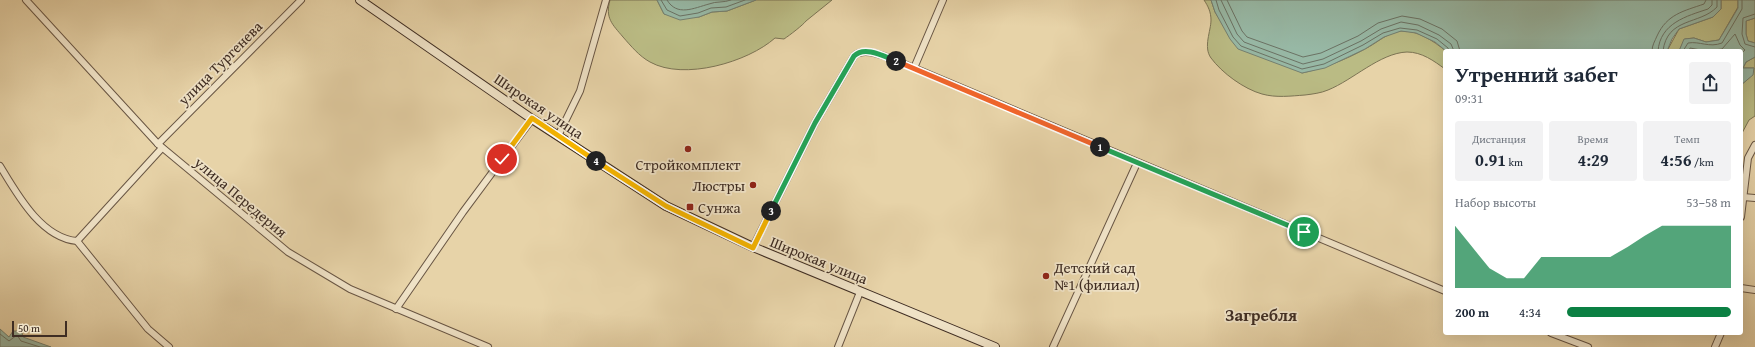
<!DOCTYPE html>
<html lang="ru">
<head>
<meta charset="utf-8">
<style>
  :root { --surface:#fff; --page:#f2f2f3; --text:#1f2937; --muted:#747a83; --accent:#0b8043 }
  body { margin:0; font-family:"Gentium Book Plus",serif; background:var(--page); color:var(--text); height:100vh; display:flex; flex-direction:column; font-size:15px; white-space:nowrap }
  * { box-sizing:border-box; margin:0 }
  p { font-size:13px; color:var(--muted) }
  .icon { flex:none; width:22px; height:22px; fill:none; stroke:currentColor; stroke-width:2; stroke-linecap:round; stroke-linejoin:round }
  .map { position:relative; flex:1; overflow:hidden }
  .side { position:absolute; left:1443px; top:49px; width:300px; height:286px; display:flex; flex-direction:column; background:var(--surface); border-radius:4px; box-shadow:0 4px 16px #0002 }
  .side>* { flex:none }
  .scale { position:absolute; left:12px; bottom:10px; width:55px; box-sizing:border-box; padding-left:4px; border:2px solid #3f2d23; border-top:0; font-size:11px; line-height:14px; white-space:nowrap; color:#3f2d23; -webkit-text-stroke:3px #efe2c6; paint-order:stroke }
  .pin { position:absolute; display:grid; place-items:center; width:34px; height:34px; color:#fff; margin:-17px; border:2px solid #fff; border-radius:50%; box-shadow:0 1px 4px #0007 }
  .km { position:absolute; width:20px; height:20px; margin:-10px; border-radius:50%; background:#222; color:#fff; font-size:11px; line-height:20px; text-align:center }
  .round { display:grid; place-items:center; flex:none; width:42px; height:42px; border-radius:4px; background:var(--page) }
  .head { display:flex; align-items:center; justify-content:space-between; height:68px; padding:0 12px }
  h1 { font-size:22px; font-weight:600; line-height:30px }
  .stats { display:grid; grid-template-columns:repeat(3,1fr); gap:6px; height:68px; padding:4px 12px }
  .stats div { display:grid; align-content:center; border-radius:4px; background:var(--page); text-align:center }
  .stats b { font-size:17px; font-weight:600 }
  .stats small { font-size:11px; font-weight:400 }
  .stats p { font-size:11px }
  .chart { height:112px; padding:8px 12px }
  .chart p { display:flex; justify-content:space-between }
  .chart svg { width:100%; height:72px; margin-top:4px; fill:var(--accent); opacity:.7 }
  ul { padding:0 12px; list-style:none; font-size:13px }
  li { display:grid; grid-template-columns:64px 48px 1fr; align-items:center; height:30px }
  li i { height:10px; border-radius:5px; background:var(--accent) }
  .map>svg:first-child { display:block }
  .green { fill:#babb84; stroke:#7c7454 }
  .water { fill:#97b8a5; stroke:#748071 }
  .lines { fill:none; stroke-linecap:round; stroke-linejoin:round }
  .shore { stroke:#6b7264; stroke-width:1 }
  .street-casing { stroke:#695644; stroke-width:8 }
  .secondary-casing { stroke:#3f2d23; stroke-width:10 }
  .street { stroke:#efe2c6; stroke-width:6 }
  .secondary { stroke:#efe2c6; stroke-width:8 }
  .split-1-casing { stroke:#fff; stroke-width:8 }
  .split-2-casing { stroke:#fff; stroke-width:8 }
  .split-3-casing { stroke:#fff; stroke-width:8 }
  .split-4-casing { stroke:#fff; stroke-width:8 }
  .split-5-casing { stroke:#fff; stroke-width:8 }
  .split-1 { stroke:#22a559; stroke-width:5 }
  .split-2 { stroke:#f0652b; stroke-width:5 }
  .split-3 { stroke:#22a559; stroke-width:5 }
  .split-4 { stroke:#f5b400; stroke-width:5 }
  .split-5 { stroke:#f5b400; stroke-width:5 }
  .poi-dot { fill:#8f2418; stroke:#efe2c6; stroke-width:1.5 }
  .labels { text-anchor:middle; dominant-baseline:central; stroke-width:3.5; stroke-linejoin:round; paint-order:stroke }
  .street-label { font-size:15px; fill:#3f2d23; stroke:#efe2c6 }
  .poi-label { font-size:15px; fill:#3f2d23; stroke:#efe2c6; text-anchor:start }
  .quarter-label { font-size:17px; font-weight:bold; fill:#3f2d23; stroke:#efe2c6 }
</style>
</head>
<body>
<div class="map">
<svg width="1755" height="347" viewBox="0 0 1755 347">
  <rect width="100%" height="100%" fill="#e7d3a8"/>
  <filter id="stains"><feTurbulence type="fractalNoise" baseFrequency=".005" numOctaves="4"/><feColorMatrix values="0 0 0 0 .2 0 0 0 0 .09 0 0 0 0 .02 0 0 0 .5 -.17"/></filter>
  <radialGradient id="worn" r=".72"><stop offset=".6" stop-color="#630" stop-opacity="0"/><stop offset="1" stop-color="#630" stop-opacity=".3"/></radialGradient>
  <g class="green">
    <path d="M610,0H657L664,14L699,17L712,12L727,11L756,0H832L806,21C803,25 790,35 784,39L775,38C748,62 684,81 650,62C639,56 631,46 623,37C612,24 605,18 610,0Z"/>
    <path d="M1204,0H1211L1215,12L1222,23L1302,73C1324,68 1345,60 1365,49C1377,43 1388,32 1401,31C1418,30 1433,41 1446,51L1445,69C1434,61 1422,52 1407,52C1380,53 1353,80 1328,90C1321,93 1313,94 1305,95C1291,96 1276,98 1262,94C1244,89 1222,73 1211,58C1203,47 1211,31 1211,20C1211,12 1208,6 1204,0Z"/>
    <path d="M1721,0H1738V7L1719,40L1706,42L1694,38L1685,39L1679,51H1667L1679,29L1713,17L1721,9Z"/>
    <path d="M1755,18V43L1748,41L1746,34V21Z"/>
    <path d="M1755,57V116L1749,120L1741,135V85L1752,75L1754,68H1743L1746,62Z"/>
  </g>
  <g class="water">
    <path d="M657,0H756L727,11L712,12L699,17L680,20L664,14Z"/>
    <path d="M1211,0H1721V9L1713,17L1679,29L1672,39L1667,51H1446L1435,42L1416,33L1401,31L1384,37L1365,49L1325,68L1302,73L1238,49L1230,39L1215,12Z"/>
    <path d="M1738,0H1755V18L1746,21V34L1748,41L1755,43V57L1746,62L1743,68H1754L1753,75L1741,85V51H1679L1684,39L1694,38L1706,42L1719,40L1738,8Z"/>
    <path d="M0,329L9,337L13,331H19L22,333L23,337L51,347H0Z"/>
  </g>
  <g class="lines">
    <g class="shore">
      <path d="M661,0L667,10L680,16L698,13L711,8L726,7L745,0"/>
      <path d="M667,0C677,17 694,8 709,4C716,1 724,3 731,0"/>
      <path d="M1216,0L1219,10L1233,37L1241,46L1302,69L1324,64L1363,45L1383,33L1400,28L1417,30L1437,39L1448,48L1449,51"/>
      <path d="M1221,0L1237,34L1244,42L1303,64L1323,59L1361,41L1381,29L1401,22L1418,25L1439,35L1451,44L1454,51"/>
      <path d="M1227,0L1242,31L1247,37L1303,57L1321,53L1358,36L1378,23L1402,16L1420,19L1442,29L1457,41L1460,51"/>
      <path d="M1755,14L1743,18L1742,34L1745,44L1755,47"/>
      <path d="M1652,51C1652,45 1655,41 1657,36C1667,14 1684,11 1704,4L1706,0"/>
      <path d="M1658,51C1660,23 1687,16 1708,9L1712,5V0"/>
      <path d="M1663,51C1667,17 1700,25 1717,7V0"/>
      <path d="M1683,51L1688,43C1700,41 1709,48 1722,43L1742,9V0"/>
      <path d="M1689,51L1690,48L1706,51L1722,49L1735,34L1740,45L1745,50L1741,54"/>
      <path d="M0,334L9,341L17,335L21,341L40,347"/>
    </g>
    <g class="street-casing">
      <g id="street">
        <path d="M26,0L158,144L288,252L350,289L488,347"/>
        <path d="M914,68L943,0"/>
        <path d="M558,136L580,91L606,0"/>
        <path d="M158,144L301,0"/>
        <path d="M0,166C17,194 41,238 77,241L148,329L169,347"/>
        <path d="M1743,197L1755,198"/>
        <path d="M1741,217L1748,158L1755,145"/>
        <path d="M77,241L162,148"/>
        <path d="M753,247L815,123L854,56C866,44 900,63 914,68L1445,291"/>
        <path d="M1741,288L1755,290"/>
        <path d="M396,309L463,212L532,119"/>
        <path d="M1551,333L1588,347"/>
        <path d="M838,347L860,292"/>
        <path d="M1053,347L1137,163"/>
        <path d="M1715,347L1721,333"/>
      </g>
    </g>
    <g class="secondary-casing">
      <path id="secondary" d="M360,0L532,119L666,206L753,247L995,347"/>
    </g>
    <use href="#street" class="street"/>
    <use href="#secondary" class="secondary"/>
  </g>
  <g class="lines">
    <g class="split-1-casing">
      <path id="split-1" d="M1100,147L1304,232"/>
    </g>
    <g class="split-2-casing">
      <path id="split-2" d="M896,61L1100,147"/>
    </g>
    <g class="split-3-casing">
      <path id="split-3" d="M771,211L815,123L854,56C865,45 885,57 896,61"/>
    </g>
    <g class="split-4-casing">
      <path id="split-4" d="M596,161L666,206L753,248L771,211"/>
    </g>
    <g class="split-5-casing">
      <path id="split-5" d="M502,159L532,118L596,161"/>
    </g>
    <use href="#split-1" class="split-1"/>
    <use href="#split-2" class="split-2"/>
    <use href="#split-3" class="split-3"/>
    <use href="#split-4" class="split-4"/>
    <use href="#split-5" class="split-5"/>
  </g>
  <g class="poi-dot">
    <circle cx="688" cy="149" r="4"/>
    <circle cx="753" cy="185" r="4"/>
    <rect x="686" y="203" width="8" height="8" rx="2"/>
    <circle cx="1046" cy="276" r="4"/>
  </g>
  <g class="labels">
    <g class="street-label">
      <text transform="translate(220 63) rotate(-45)">улица Тургенева</text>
      <text transform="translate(539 106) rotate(34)">Широкая улица</text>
      <text transform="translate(241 197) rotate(40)">улица Передерия</text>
      <text transform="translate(819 260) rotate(22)">Широкая улица</text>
    </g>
    <g class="poi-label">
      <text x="688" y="164" text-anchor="middle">Стройкомплект</text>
      <text x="745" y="185" text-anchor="end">Люстры</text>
      <text x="698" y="207">Сунжа</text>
      <text x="1054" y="267">Детский сад<tspan x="1054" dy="17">№1 (филиал)</tspan></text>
    </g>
    <g class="quarter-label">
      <text x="1261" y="314">Загребля</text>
    </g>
  </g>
  <rect width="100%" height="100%" filter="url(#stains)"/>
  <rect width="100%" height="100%" fill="url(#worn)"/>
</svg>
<div class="scale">50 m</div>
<div class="pin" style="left:1304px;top:232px;background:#1e9e55"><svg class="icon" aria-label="arrive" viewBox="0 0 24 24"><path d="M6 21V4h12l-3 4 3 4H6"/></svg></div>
<div class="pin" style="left:502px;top:159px;background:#d93025"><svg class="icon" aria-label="check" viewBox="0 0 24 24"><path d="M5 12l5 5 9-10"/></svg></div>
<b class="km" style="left:1100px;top:147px">1</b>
<b class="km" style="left:896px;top:61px">2</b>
<b class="km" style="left:771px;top:211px">3</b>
<b class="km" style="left:596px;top:161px">4</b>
<section class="side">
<div class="head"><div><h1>Утренний забег</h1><p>09:31</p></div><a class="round"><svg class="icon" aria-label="share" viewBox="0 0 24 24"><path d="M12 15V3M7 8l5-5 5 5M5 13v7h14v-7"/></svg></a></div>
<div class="stats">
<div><p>Дистанция</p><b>0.91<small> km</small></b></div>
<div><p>Время</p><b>4:29</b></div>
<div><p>Темп</p><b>4:56<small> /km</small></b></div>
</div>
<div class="chart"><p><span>Набор высоты</span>53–58 m</p>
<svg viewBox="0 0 160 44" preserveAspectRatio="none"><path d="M0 44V6L10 19L20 32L30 38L40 38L50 25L60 25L70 25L80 25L90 25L100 19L110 12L120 6L130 6L140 6L150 6L160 6V44z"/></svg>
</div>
<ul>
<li><b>200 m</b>4:34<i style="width:100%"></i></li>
</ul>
</section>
</div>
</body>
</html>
